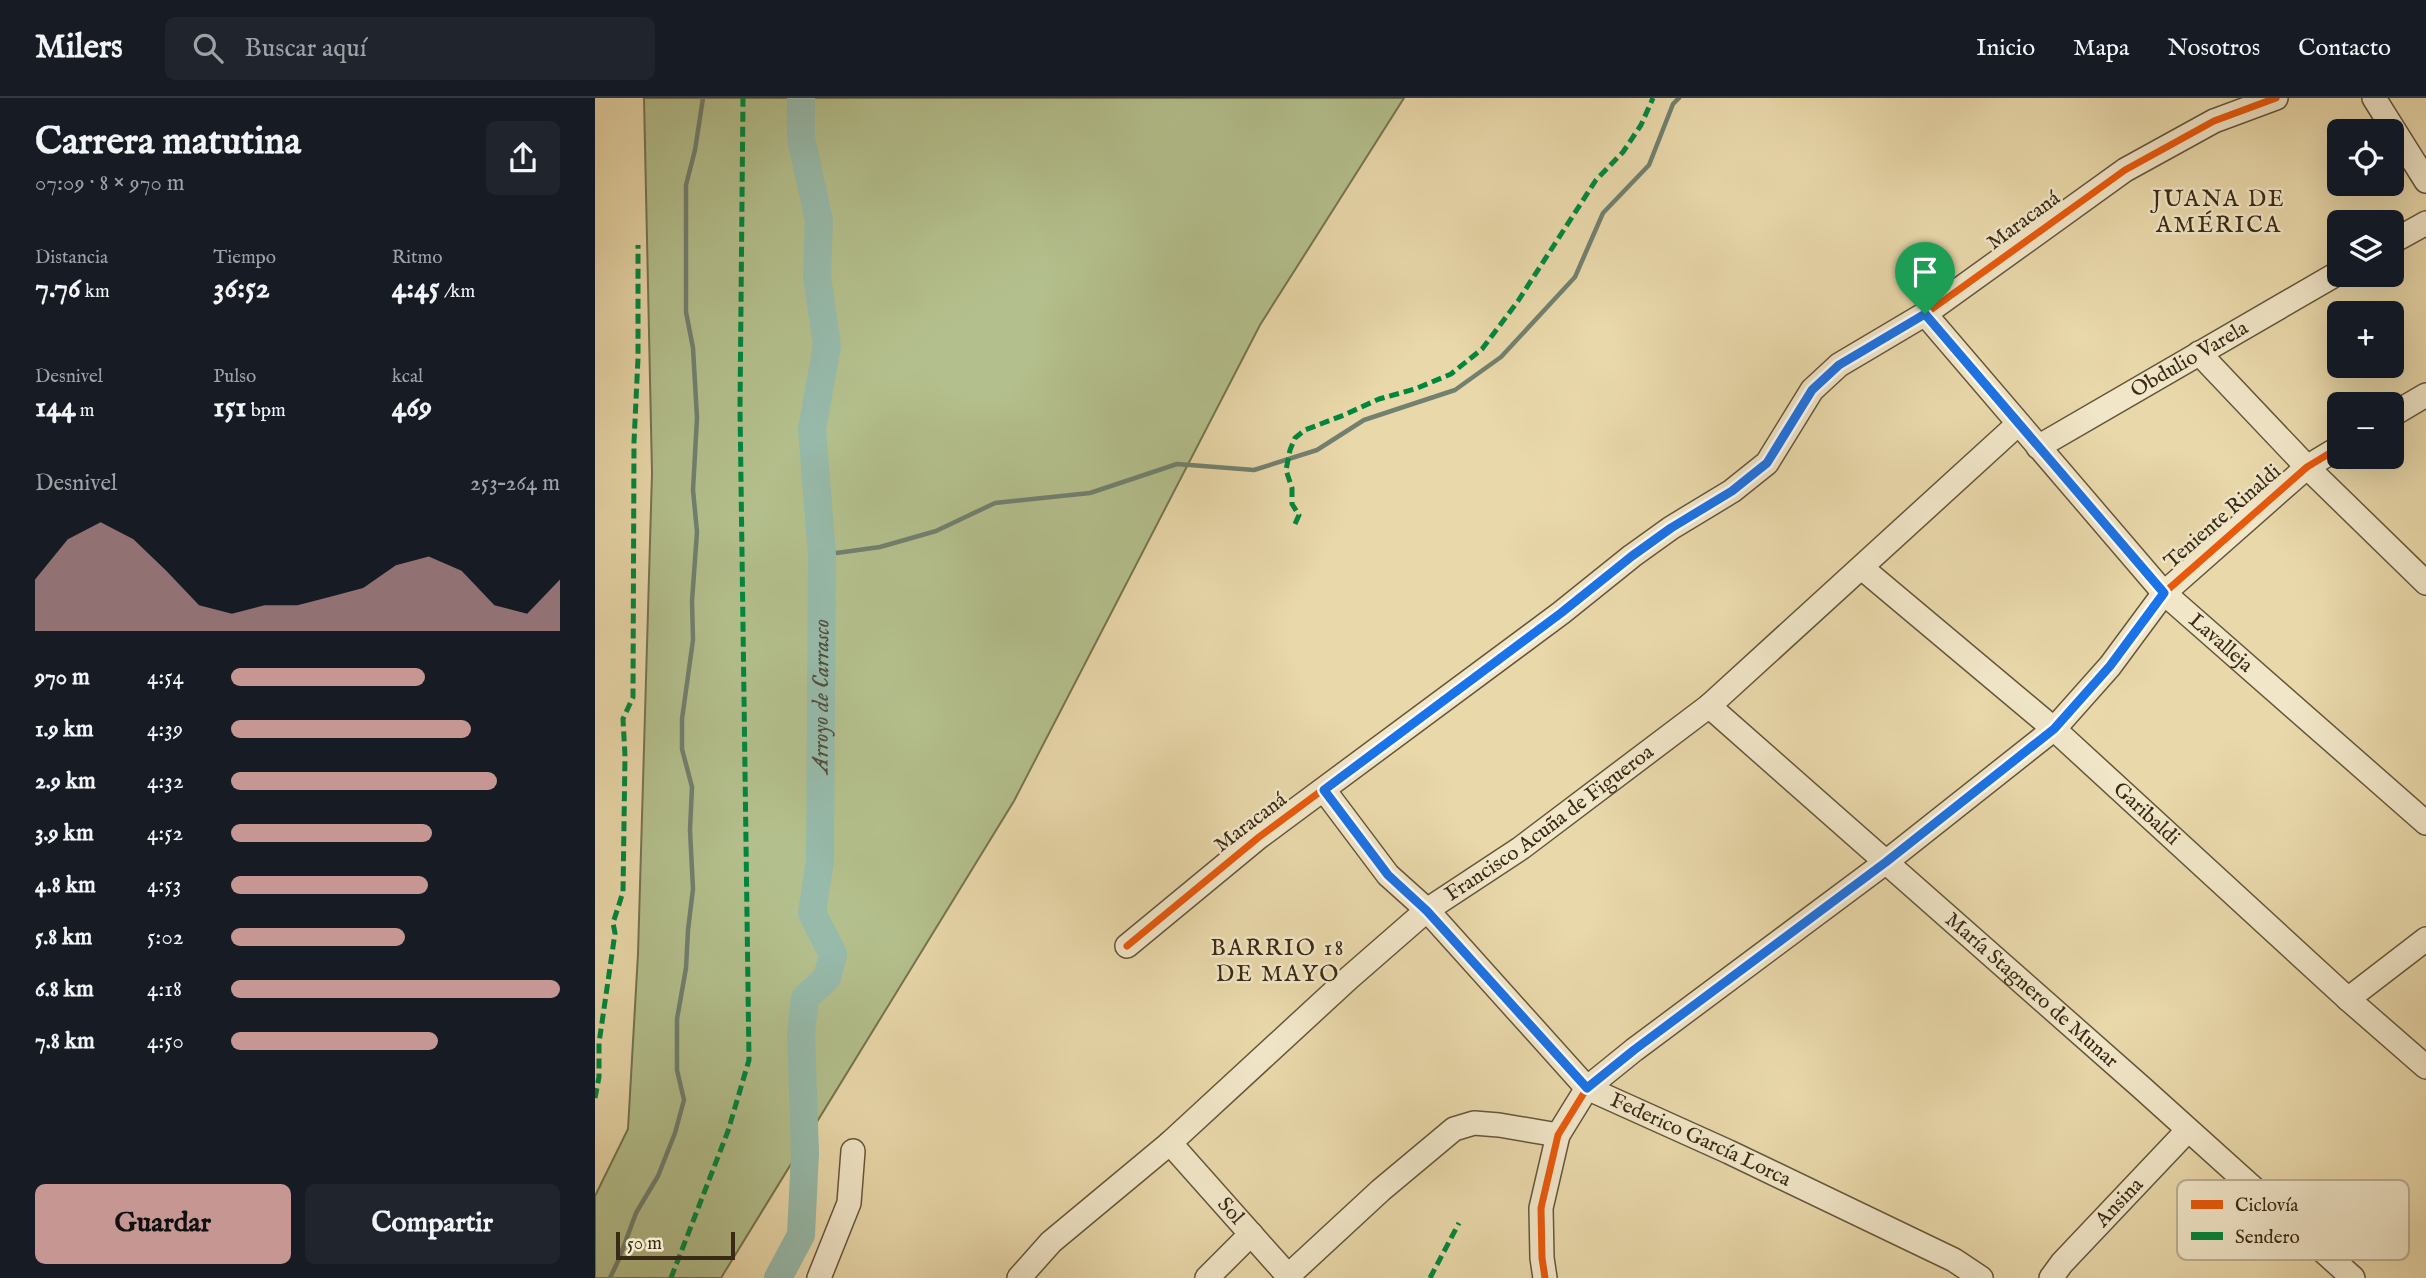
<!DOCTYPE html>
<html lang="es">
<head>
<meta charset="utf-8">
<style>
  :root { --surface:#171b24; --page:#20242c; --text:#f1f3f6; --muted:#9ea1a6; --line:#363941; --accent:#c59692 }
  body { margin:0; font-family:"IM FELL English",serif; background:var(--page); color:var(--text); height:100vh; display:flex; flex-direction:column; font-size:26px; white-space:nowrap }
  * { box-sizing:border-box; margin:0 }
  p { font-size:23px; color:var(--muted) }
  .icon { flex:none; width:38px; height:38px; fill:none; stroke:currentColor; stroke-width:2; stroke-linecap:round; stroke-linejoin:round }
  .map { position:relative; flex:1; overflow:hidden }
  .side { display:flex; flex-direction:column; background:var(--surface); width:595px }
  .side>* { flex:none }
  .buttons { position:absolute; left:1732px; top:21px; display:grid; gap:14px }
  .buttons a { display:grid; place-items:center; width:77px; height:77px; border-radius:10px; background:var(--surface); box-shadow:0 7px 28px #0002; font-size:35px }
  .scale { position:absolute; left:21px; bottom:18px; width:119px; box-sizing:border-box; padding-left:7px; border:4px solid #392a16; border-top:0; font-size:19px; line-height:24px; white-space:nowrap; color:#392a16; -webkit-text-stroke:5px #f1e6c8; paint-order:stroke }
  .pin { position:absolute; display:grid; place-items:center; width:60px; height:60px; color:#fff; margin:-72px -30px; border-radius:50% 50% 50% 0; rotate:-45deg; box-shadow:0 0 7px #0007 }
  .pin .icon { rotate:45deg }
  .round { display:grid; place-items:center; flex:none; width:74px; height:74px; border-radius:10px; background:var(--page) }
  .overview { display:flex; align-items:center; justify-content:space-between; height:119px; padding:0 35px }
  h1 { font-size:38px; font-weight:800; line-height:52px }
  .stats { display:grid; grid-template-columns:repeat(3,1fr); gap:10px; height:119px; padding:7px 35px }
  .stats div { display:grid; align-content:center }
  .stats b { font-size:30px; font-weight:800 }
  .stats small { font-size:19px; font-weight:400 }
  .stats p { font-size:19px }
  .chart { height:196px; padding:14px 35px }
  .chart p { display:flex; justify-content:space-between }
  .chart svg { width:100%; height:126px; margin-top:7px; fill:var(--accent); opacity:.7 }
  .action { display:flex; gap:14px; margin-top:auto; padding:14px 35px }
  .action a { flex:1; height:80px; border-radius:10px; background:var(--accent); color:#111; font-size:28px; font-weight:800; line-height:80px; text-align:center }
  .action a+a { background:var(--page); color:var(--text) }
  ul { padding:0 35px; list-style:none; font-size:23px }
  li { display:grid; grid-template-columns:112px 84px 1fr; align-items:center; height:52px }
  li i { height:18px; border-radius:9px; background:var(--accent) }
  header { display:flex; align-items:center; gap:42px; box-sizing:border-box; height:98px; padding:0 35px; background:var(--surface); border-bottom:2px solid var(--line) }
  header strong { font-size:33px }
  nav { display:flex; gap:38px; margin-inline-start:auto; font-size:24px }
  .search { width:490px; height:63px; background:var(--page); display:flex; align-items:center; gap:18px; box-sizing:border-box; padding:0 24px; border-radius:10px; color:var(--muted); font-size:26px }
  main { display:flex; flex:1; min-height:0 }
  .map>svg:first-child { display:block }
  .green { fill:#b3bf8c; stroke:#767451; stroke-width:2 }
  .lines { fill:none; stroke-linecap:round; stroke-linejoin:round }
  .stream { stroke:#71806f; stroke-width:4.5 }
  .river { stroke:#97baaa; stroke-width:28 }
  .minor-casing { stroke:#65563b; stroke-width:26 }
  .minor { stroke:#f1e6c8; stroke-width:23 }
  .quiet { stroke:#00873e; stroke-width:5; stroke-dasharray:10 5; stroke-linecap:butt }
  .cycleway-casing { stroke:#f1e6c8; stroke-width:11 }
  .cycleway { stroke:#e8590c; stroke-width:7 }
  .route-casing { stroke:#fff; stroke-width:14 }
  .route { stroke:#1a73e8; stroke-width:9 }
  .labels { text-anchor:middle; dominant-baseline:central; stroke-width:5; stroke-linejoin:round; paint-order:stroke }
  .street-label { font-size:21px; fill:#392a16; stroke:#f1e6c8 }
  .neighbourhood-label { font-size:23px; letter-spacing:2px; fill:#392a16; stroke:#f1e6c8 }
  .water-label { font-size:23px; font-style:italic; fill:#504e3b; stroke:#f1e6c8 }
  .key { fill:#f1e6c8; stroke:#baae93; stroke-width:2 }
  .key-label { font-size:19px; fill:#392a16 }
</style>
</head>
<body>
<header>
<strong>Milers</strong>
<div class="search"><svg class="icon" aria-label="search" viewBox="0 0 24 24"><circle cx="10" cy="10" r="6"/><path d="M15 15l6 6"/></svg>Buscar aquí</div>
<nav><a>Inicio</a><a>Mapa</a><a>Nosotros</a><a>Contacto</a></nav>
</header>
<main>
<section class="side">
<div class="overview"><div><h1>Carrera matutina</h1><p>07:09 · 8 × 970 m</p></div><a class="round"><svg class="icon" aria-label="share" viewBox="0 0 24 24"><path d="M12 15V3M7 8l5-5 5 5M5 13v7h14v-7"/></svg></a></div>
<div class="stats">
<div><p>Distancia</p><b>7.76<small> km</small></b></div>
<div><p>Tiempo</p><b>36:52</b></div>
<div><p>Ritmo</p><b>4:45<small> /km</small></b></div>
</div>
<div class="stats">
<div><p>Desnivel</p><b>144<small> m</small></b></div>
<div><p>Pulso</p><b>151<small> bpm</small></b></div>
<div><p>kcal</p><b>469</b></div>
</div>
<div class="chart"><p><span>Desnivel</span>253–264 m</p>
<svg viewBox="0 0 160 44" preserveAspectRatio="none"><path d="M0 44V26L10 12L20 6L30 12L40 23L50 35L60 38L70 35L80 35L90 32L100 29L110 21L120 18L130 23L140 35L150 38L160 26V44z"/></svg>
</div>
<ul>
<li><b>970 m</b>4:54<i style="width:59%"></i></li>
<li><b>1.9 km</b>4:39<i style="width:73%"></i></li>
<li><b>2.9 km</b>4:32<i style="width:81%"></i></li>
<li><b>3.9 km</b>4:52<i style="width:61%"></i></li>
<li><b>4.8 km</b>4:53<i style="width:60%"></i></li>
<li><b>5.8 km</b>5:02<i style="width:53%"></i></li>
<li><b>6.8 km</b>4:18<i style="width:100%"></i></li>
<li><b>7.8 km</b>4:50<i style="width:63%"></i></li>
</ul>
<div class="action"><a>Guardar</a><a>Compartir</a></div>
</section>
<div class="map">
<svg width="1831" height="1180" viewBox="0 0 1831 1180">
  <rect width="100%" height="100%" fill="#e9d8aa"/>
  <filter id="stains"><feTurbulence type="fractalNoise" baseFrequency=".00286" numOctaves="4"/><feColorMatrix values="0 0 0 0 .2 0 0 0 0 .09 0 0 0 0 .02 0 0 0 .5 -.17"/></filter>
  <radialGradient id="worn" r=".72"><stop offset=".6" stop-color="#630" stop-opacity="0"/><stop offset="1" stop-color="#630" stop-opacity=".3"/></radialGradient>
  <path class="green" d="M49,0H809L665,227L419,703L126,1180H0V1098L33,1031L43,856L57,375Z"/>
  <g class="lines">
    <g class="stream">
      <path d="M227,457L285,449L341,433L400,405L495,395L582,366L659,372L722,352L769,322L860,292L906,259L980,179L1008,115L1054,67L1078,6L1084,0"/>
      <path d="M15,1180L24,1161L41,1115L63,1078L80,1035L89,1002L82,972V921L91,870L93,832L98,791L95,732L97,689L87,651V621L98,542L97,503L102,434L98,392L102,320L98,250L91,214V87L100,52L108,0"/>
    </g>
    <path class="river" id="s1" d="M183,1180L206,1137L210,1055L206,935L210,900L232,880L238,856L217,815L225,762L227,457L217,331L232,248L222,178L224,123L206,40V0"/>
    <g class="minor-casing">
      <g id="minor">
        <path d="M1779,0L1831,83"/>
        <path d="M1797,144L1831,125"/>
        <path id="s2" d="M1330,216L1569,495L1831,725"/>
        <path d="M1604,255L1712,369L1831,485"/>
        <path d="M1797,317L1831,297"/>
        <path id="s3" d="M1443,349L1745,174"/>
        <path id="s4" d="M1267,470L1459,631L1753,901L1831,969"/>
        <path id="s5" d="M1114,608L1546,989L1758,1180"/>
        <path id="s6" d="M729,692L793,777L832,812L992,990L1134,1054L1359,1162L1386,1180"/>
        <path d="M532,848L664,739L966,515L1037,458L1076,430L1137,393L1172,365L1217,292L1244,267L1330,216L1530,72L1619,23L1681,0"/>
        <path d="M1753,901L1831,841"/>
        <path id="s7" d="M575,1045L695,1180"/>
        <path d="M693,1178L786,1092L859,1031L879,1025L904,1027L963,1037"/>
        <path d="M224,1180L254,1105L258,1053"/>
        <path id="s8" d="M424,1180L456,1144L575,1045L754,880L832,812L926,750L1114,608L1423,326"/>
        <path d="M612,1180L656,1136"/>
        <path d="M950,1180L947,1160L946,1110L963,1037L992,990L1039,952L1291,764L1459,631L1515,568L1569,495L1712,369L1745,349"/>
        <path id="s9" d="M1456,1180L1467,1165L1593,1032"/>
      </g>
    </g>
    <use href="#minor" class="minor"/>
    <g class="quiet">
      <path d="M700,426L704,417L697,406V390L691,372L695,352L700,340L710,332L749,317L784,301L820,291L856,276L887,251L923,203L1001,82L1028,54L1046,27L1058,0"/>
      <path d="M0,1000L4,979V945L20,835L18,825L28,794L30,658L28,621L38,599L39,344L43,260V147"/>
      <path d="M76,1180L133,1033L154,962L145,310L148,0"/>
      <path d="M835,1180L864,1125"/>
    </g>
    <g class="cycleway-casing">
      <g id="cycleway">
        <path d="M532,848L664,739L966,515L1037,458L1076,430L1137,393L1172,365L1217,292L1244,267L1330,216L1530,72L1619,23L1681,0"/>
        <path d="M950,1180L947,1160L946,1110L963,1037L992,990L1039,952L1291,764L1459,631L1515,568L1569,495L1712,369L1745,349"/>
      </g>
    </g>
    <use href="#cycleway" class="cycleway"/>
  </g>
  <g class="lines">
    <g class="route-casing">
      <path id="route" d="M1330,216L1569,495L1515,568L1459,631L1291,764L1039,952L992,990L832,813L793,777L729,692L966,515L1037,458L1076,430L1137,393L1172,365L1217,292L1244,267Z"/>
    </g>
    <use href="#route" class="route"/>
  </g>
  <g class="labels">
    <g class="street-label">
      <text transform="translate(1429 123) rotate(-36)">Maracaná</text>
      <text stroke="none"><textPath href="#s3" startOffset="175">Obdulio Varela</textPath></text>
      <text transform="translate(1628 419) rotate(-41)">Teniente Rinaldi</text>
      <text stroke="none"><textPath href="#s2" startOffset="443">Lavalleja</textPath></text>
      <text stroke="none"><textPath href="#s4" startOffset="376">Garibaldi</textPath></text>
      <text transform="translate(656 725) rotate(-37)">Maracaná</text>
      <text stroke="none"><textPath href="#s8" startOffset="700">Francisco Acuña de Figueroa</textPath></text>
      <text stroke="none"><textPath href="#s5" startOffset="430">María Stagnero de Munar</textPath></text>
      <text stroke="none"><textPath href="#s6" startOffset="523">Federico García Lorca</textPath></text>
      <text stroke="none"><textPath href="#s9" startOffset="102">Ansina</textPath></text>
      <text stroke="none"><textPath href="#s7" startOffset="91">Sol</textPath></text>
    </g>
    <g class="neighbourhood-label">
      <text x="1624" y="101">JUANA DE<tspan x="1624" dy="26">AMÉRICA</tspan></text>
      <text x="683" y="850">BARRIO 18<tspan x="683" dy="26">DE MAYO</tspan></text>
    </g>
    <g class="water-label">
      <text stroke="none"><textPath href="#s1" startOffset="604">Arroyo de Carrasco</textPath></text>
    </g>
  </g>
  <rect x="1582" y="1082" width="232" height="80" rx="10" class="key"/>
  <rect x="1596" y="1102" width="32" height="9" fill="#e8590c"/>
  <rect x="1596" y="1134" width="32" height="8" fill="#00873e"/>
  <g class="key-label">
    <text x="1640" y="1113">Ciclovía</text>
    <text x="1640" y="1145">Sendero</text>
  </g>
  <rect width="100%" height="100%" filter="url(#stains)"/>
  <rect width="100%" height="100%" fill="url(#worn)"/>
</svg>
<div class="buttons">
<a><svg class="icon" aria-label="locate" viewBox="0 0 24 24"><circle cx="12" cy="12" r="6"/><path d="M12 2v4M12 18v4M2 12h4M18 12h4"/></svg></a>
<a><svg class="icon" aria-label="layers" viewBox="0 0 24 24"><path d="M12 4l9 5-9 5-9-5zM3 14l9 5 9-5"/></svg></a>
<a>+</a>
<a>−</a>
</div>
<div class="scale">50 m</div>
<div class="pin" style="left:1330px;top:216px;background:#1e9e55"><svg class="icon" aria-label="arrive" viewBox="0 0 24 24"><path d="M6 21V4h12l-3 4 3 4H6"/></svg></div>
</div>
</main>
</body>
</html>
